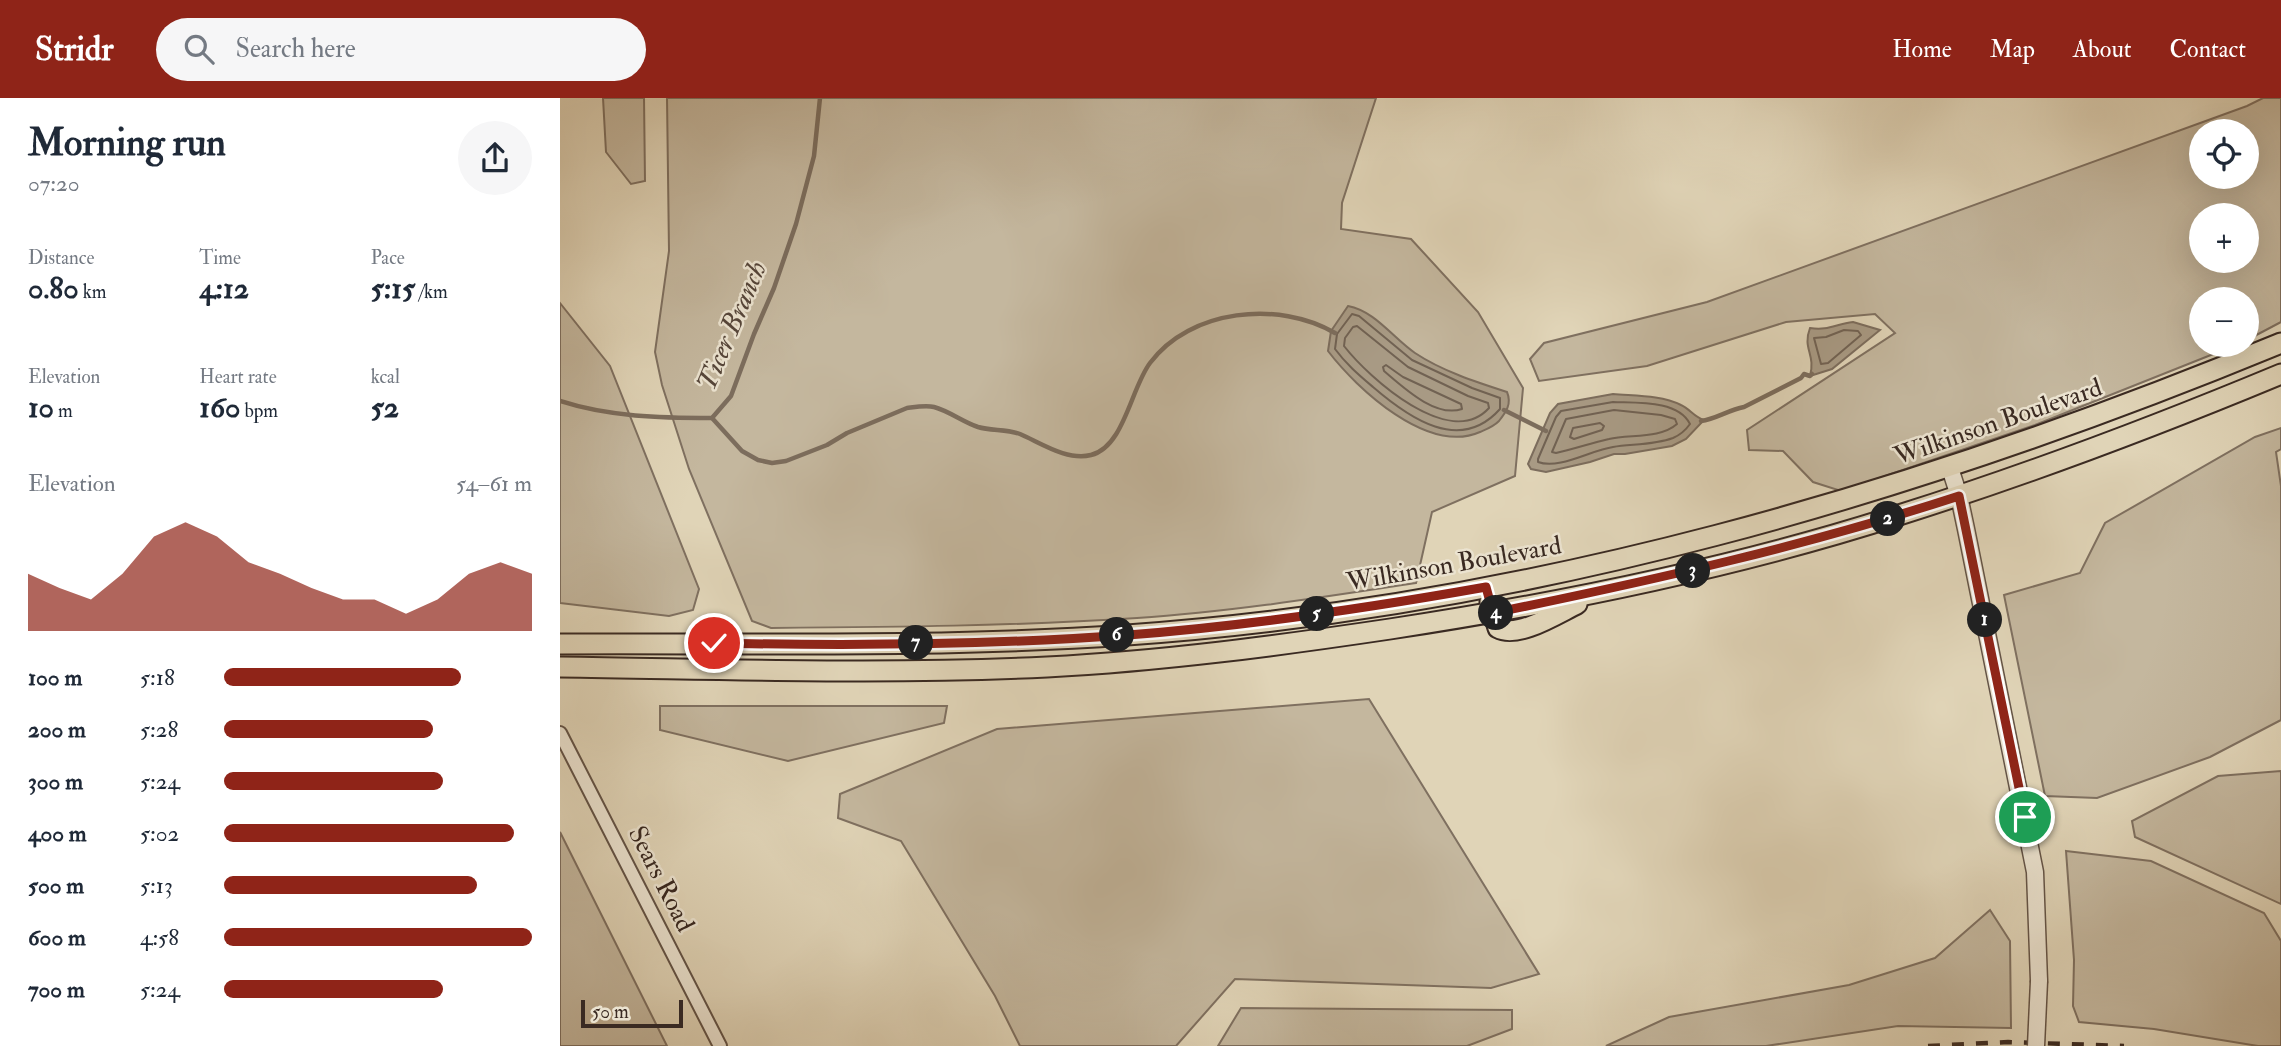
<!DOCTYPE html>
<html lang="en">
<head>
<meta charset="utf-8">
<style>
  :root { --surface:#fff; --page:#f6f6f7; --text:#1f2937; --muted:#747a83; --accent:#8f2418 }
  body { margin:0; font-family:"IM FELL Double Pica",serif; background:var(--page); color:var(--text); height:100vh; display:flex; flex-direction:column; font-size:26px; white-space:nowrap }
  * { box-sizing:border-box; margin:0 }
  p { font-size:23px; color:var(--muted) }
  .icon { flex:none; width:38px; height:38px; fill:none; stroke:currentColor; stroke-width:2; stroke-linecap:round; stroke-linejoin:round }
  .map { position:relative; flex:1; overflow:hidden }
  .sheet { display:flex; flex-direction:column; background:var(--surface); width:560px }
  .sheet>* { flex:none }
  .controls { position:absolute; left:1629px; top:21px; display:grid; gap:14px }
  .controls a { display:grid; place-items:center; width:70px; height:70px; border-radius:50%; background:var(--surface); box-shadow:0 7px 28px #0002; font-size:35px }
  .scale { position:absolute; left:21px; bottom:18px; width:102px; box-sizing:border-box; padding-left:7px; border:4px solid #3a2a22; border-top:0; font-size:19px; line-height:24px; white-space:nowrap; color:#3a2a22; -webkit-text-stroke:5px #ebe3d0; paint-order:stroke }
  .pin { position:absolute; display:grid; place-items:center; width:60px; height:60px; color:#fff; margin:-30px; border:4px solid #fff; border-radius:50%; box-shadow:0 2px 7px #0007 }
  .km { position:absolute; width:35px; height:35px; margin:-18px; border-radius:50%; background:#222; color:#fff; font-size:19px; line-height:35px; text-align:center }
  .round { display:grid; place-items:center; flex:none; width:74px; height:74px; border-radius:37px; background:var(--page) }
  .summary { display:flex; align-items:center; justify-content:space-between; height:119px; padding:0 28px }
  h1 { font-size:38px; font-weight:800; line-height:52px }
  .figures { display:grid; grid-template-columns:repeat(3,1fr); gap:10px; height:119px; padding:7px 28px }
  .figures div { display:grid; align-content:center }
  .figures b { font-size:30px; font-weight:800 }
  .figures small { font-size:19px; font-weight:400 }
  .figures p { font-size:19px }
  .chart { height:196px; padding:14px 28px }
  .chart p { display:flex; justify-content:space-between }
  .chart svg { width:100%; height:126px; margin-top:7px; fill:var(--accent); opacity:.7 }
  ul { padding:0 28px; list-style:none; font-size:23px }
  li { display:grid; grid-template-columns:112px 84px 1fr; align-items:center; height:52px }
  li i { height:18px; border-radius:9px; background:var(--accent) }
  header { display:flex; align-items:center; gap:42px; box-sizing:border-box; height:98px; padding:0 35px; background:var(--accent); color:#fff }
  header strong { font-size:33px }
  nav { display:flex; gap:38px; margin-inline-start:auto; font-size:24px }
  .search { width:490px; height:63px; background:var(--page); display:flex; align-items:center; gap:18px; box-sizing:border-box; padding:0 24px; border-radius:38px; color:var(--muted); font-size:26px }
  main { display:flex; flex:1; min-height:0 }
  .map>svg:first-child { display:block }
  .green { fill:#c4b79e; stroke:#7f7060; stroke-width:2; fill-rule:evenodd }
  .water { fill:#a89a84; stroke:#7c6d5d; stroke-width:2 }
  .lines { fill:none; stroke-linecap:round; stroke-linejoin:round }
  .shore { stroke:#716253; stroke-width:2 }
  .stream { stroke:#7c6d5d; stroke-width:4.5 }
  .minor-casing { stroke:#645447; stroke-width:16 }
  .tertiary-casing { stroke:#645447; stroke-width:19 }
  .primary-casing { stroke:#3a2a22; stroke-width:23 }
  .minor { stroke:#ebe3d0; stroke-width:12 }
  .tertiary { stroke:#ebe3d0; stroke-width:16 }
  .primary { stroke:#e0d4b7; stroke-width:19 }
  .rail { stroke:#3a2a22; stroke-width:4.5; stroke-dasharray:12 12; stroke-linecap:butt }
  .tertiary-bridge-casing { stroke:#645447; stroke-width:19; stroke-linecap:butt }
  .tertiary-bridge { stroke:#ebe3d0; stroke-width:16 }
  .route-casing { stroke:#fff; stroke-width:14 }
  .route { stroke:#8f2418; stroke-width:9 }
  .labels { text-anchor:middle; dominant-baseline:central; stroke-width:5; stroke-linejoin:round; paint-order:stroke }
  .street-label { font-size:26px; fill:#3a2a22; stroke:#ebe3d0 }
  .water-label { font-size:28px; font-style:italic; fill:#56463a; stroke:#ebe3d0 }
</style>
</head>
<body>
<header>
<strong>Stridr</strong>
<div class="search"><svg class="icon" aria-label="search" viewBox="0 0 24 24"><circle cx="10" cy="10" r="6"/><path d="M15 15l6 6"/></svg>Search here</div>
<nav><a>Home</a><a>Map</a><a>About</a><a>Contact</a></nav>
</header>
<main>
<section class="sheet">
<div class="summary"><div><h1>Morning run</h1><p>07:20</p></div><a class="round"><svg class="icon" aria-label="share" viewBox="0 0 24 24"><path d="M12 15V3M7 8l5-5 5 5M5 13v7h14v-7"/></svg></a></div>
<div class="figures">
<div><p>Distance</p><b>0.80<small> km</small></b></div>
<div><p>Time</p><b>4:12</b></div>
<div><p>Pace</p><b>5:15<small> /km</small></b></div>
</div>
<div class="figures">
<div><p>Elevation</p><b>10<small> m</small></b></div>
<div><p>Heart rate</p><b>160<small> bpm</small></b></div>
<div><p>kcal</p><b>52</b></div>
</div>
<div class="chart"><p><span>Elevation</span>54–61 m</p>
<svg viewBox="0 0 160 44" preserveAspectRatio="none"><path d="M0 44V24L10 29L20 33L30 24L40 11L50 6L60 11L70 20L80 24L90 29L100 33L110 33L120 38L130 33L140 24L150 20L160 24V44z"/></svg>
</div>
<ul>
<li><b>100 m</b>5:18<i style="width:77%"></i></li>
<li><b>200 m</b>5:28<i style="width:68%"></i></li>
<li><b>300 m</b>5:24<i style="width:71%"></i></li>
<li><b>400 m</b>5:02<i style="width:94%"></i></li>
<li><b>500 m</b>5:13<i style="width:82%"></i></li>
<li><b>600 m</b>4:58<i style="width:100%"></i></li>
<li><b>700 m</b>5:24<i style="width:71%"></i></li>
</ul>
</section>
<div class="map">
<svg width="1721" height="948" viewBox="0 0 1721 948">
  <rect width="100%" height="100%" fill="#e0d4b7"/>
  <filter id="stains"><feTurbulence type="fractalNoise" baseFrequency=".00286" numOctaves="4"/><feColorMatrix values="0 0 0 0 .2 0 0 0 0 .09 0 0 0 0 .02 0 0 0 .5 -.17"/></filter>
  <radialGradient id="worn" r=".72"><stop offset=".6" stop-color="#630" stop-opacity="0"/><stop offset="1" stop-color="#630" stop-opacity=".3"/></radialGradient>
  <g class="green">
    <path d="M43,0H84L85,83L71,86L46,54Z"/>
    <path d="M107,0H816L782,105L781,131L851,141L918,214L963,290L955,378L872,414L856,485C764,499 670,514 577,520C455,528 333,529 211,530L192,523L129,371L102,287L95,254L109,153Z"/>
    <path d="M1703,0H1721V224L1687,242V201H1642V247H1676L1475,327L1281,393L1253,384L1223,353L1189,352L1187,332L1335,235L1315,216L1226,224L1087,268L979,283L970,261L984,245L1147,204L1687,8ZM1642,33H1687V79H1642ZM1642,117H1687V163H1642Z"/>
    <path d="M0,205L50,268L139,491L133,512L109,518L0,505Z"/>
    <path d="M1721,330V351L1716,354L1721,388V622L1650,659L1537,700L1485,698L1444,497L1520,475L1545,425L1695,339Z"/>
    <path d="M809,601L979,876L931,890L675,881L616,948H460L435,898L341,743L278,720L280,696L437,631Z"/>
    <path d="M100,608H387L384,625L228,663L100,632Z"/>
    <path d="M1721,673V806L1575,739L1572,723L1658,678Z"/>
    <path d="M0,734L107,948H0Z"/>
    <path d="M1506,753L1591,763L1704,815L1721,843V948H1698L1594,931L1519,924L1513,908L1514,862Z"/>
    <path d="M1430,812L1450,843L1451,930L1338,928L1206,948H1046L1109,919L1289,887L1375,860Z"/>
    <path d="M681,910L952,912V931L907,948H658Z"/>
  </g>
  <g class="water">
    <path d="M788,208C815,213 833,240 855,255C882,273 916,284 947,294C952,306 946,314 939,323C933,329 927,331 920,334C868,357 797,291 768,253L771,233Z"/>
    <path d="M1293,224L1320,232L1272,271L1250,278C1256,256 1242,251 1250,230C1268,233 1276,226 1293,224Z"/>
    <path d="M1053,296C1075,298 1101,297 1121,307C1130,311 1134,319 1144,322L1126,341L1112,348L1065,356H1054L1030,364L986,374L971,371L968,366L990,315L998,306Z"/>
  </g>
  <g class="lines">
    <g class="shore">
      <path d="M792,216L799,218L852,262L912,290L940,300V311C900,356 849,320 813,289C799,277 786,266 775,251L777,236Z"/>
      <path d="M797,228L848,269L908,298L928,305L929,310C890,353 809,280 784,248L785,240L793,229Z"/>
      <path d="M1284,232L1298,233L1301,237L1268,265L1261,266L1254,240L1266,239Z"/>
      <path d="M826,267L843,279L901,306L902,311C875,320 843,289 824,273L823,269Z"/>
      <path d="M1053,304C1077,305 1118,302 1130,326C1125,333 1120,337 1113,340C1094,347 1072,346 1053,349C1031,352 999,372 978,364V361L996,319L1001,313Z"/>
      <path d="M1054,312L1101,317L1115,321L1117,326C1100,341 1069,336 1049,341C1031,345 1014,351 996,355L992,354L1006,321Z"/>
      <path d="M1040,325L1044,328L1042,332L1014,341L1010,339L1013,330Z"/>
    </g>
    <g class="stream">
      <path d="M0,303C49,319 101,320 152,320L171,298L194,236L214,190L236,126L254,58L260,0"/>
      <path d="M944,312L986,333"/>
      <path d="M152,320L182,353L198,362L212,365L226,363L267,347L287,335L347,310C355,309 366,307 374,309C389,313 403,324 418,329C431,333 447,331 460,336C481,345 507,363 531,357C564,349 571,290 590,265C630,211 719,202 775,235"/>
      <path d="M1141,323C1156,321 1168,312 1184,309L1241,280L1244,276L1250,278L1252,276"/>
    </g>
    <g class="minor-casing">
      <path id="minor" d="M0,635L160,948"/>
    </g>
    <g class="tertiary-casing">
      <path id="tertiary" d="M1390,370L1399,398L1406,431L1475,774L1479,883"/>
    </g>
    <g class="primary-casing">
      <g id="primary">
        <path d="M930,504L938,530C958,541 998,515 1017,506"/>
        <path d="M0,546C189,545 378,550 567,537C966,509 1353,397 1721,245"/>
        <path d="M0,569C162,571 325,577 487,569C602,563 716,548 830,531C1001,505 1174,470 1339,417C1469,376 1596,328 1721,276"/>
      </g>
    </g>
    <use href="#minor" class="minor"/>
    <use href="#tertiary" class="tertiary"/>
    <use href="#primary" class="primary"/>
    <path class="rail" d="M1368,948L1448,944L1564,948"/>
    <g class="tertiary-bridge-casing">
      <path id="tertiary-bridge" d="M1476,948L1479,883"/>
    </g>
    <use href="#tertiary-bridge" class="tertiary-bridge"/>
  </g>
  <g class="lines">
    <g class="route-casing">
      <path id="route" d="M154,545C292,548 431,547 568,537C688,528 808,510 926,489L933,515C1090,483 1246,448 1399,398L1465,719"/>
    </g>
    <use href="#route" class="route"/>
  </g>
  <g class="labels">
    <g class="street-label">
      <text transform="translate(1438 324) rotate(-19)">Wilkinson Boulevard</text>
      <text transform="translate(894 466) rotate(-10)">Wilkinson Boulevard</text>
      <text transform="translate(101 781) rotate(63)">Sears Road</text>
    </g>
    <g class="water-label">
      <text transform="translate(172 228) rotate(-67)">Ticer Branch</text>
    </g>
  </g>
  <rect width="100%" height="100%" filter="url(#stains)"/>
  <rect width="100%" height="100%" fill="url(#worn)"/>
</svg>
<div class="controls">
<a><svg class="icon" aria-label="locate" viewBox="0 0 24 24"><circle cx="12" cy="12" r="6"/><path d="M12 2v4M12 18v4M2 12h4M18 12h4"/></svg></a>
<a>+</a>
<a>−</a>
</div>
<div class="scale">50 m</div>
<div class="pin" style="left:1465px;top:719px;background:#1e9e55"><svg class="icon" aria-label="arrive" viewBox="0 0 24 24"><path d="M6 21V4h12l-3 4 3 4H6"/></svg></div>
<div class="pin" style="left:154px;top:545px;background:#d93025"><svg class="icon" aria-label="check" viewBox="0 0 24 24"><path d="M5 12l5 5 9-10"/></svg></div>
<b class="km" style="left:1425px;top:522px">1</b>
<b class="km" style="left:1328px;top:421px">2</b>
<b class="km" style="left:1133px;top:473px">3</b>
<b class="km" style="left:936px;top:515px">4</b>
<b class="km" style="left:757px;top:516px">5</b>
<b class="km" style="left:557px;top:537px">6</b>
<b class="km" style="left:356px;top:545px">7</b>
</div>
</main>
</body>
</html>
